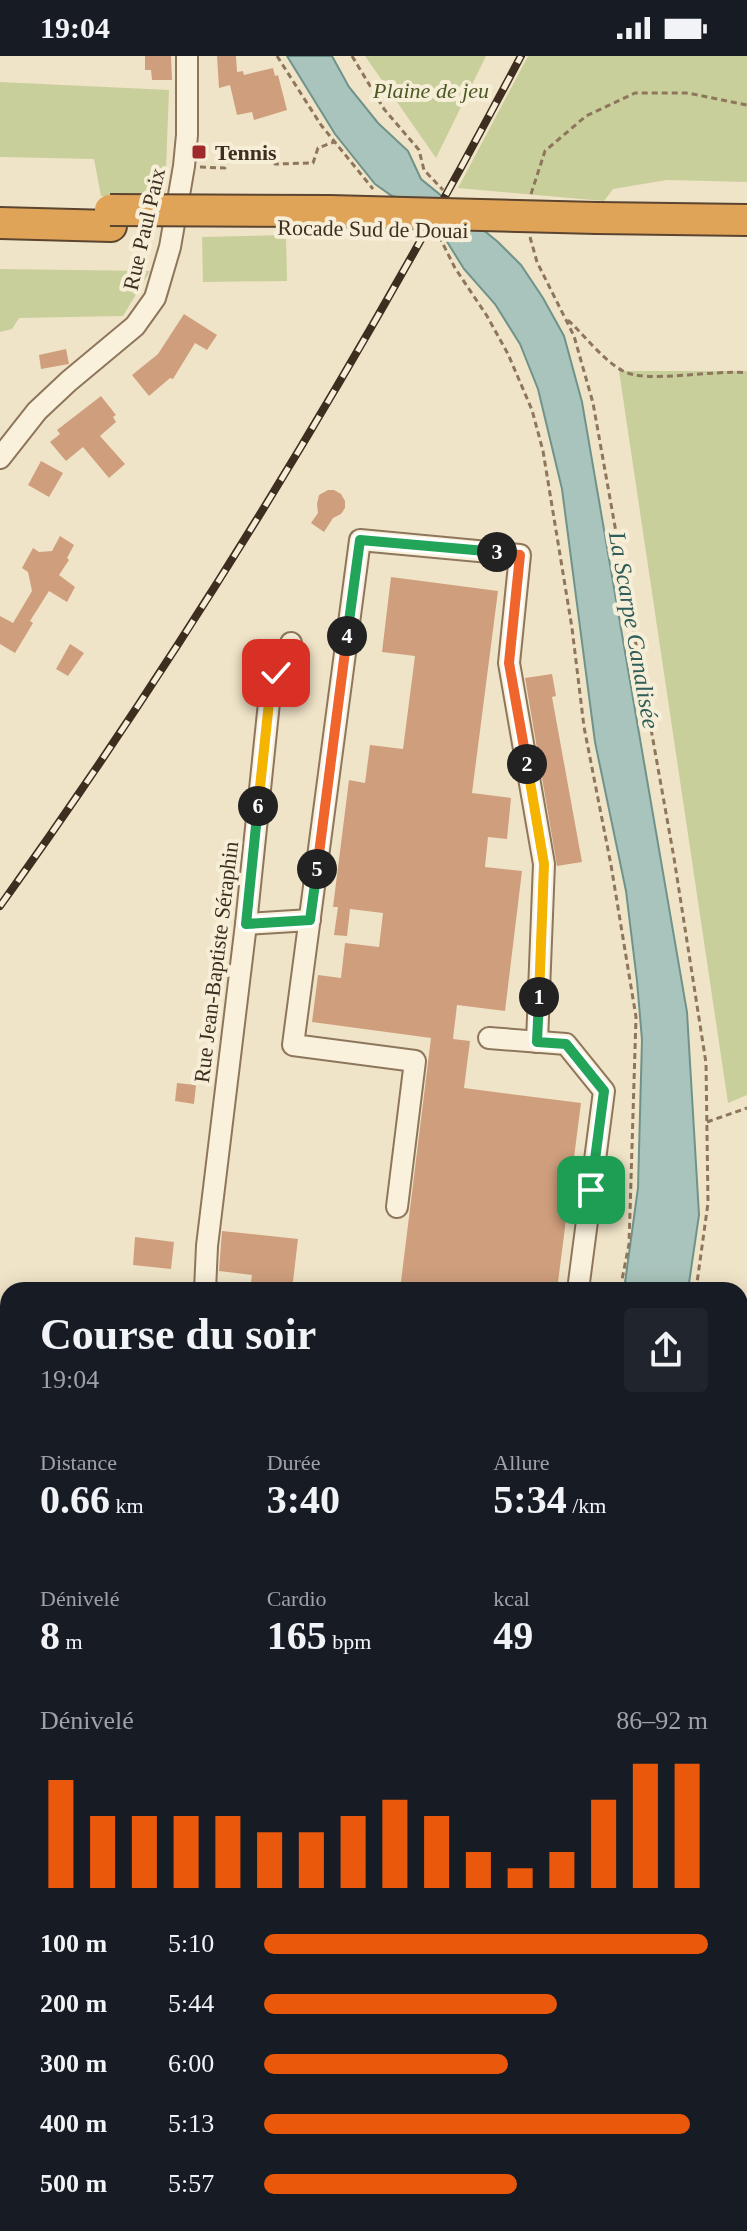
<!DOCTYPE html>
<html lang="fr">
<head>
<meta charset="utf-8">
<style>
  :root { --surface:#171b24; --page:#20242c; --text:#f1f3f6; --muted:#9ea1a6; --accent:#ea580c }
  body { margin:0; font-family:Georgia,serif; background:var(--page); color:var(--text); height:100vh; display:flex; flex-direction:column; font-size:30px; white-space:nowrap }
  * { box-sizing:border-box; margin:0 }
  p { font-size:26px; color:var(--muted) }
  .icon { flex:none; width:44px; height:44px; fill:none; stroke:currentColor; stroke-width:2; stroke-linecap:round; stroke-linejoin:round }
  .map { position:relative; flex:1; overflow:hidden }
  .sheet { position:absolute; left:0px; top:1226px; width:748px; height:950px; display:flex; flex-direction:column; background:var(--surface); border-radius:24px 24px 0 0; box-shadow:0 4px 20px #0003 }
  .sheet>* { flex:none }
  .pin { position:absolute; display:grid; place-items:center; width:68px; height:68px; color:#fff; margin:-34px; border-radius:16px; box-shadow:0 4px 12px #0006 }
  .km { position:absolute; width:40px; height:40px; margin:-20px; border-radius:50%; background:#222; color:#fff; font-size:22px; line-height:40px; text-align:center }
  .round { display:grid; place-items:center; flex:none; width:84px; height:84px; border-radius:8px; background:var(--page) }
  .headline { display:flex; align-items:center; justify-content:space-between; height:136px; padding:0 40px }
  h1 { font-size:44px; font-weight:700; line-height:60px }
  .stats { display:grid; grid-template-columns:repeat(3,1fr); gap:12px; height:136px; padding:8px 40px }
  .stats div { display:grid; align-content:center }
  .stats b { font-size:40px; font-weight:700 }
  .stats small { font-size:22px; font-weight:400 }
  .stats p { font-size:22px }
  .chart { height:224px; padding:16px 40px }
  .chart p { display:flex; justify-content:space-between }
  .chart svg { width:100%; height:144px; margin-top:8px; stroke:var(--accent); stroke-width:6 }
  ul { padding:0 40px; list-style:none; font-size:26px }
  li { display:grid; grid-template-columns:128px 96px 1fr; align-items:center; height:60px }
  li i { height:20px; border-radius:10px; background:var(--accent) }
  .status { display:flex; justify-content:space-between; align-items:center; height:56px; padding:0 40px; background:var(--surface); direction:ltr }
  .status svg { height:22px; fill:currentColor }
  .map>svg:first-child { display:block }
  .green { fill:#c9cf9b }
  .water { fill:#a9c4bc; stroke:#6f938a; stroke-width:2 }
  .building { fill:#cf9f7d }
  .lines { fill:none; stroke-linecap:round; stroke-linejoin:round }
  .minor-casing { stroke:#8d765c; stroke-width:24 }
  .highway-casing { stroke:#5b4430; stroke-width:34 }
  .path { stroke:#8d765c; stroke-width:3; stroke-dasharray:6 4; stroke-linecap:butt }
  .minor { stroke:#faf1dc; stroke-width:20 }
  .highway { stroke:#e0a458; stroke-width:30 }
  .rail-casing { stroke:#3d2e20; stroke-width:8 }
  .rail { stroke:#f7eed8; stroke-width:5; stroke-dasharray:15; stroke-linecap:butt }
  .highway-bridge-casing { stroke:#5b4430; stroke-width:34; stroke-linecap:butt }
  .highway-bridge { stroke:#e0a458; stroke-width:30 }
  .split-1-casing { stroke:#fff; stroke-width:16 }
  .split-2-casing { stroke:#fff; stroke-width:16 }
  .split-3-casing { stroke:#fff; stroke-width:16 }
  .split-4-casing { stroke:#fff; stroke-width:16 }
  .split-5-casing { stroke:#fff; stroke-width:16 }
  .split-6-casing { stroke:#fff; stroke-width:16 }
  .split-7-casing { stroke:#fff; stroke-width:16 }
  .split-1 { stroke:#22a559; stroke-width:10 }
  .split-2 { stroke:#f5b400; stroke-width:10 }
  .split-3 { stroke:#f0652b; stroke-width:10 }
  .split-4 { stroke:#22a559; stroke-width:10 }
  .split-5 { stroke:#f0652b; stroke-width:10 }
  .split-6 { stroke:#22a559; stroke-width:10 }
  .split-7 { stroke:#f5b400; stroke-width:10 }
  .poi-dot { fill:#9e2a2b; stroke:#f7eed8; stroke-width:3 }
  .labels { text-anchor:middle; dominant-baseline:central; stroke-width:8; stroke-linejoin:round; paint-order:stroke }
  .park-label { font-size:22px; font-style:italic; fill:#4d5a26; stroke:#f7eed8 }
  .poi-label { font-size:22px; font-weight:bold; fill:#3d2e20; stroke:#f7eed8; text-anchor:start }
  .street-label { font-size:22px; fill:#3d2e20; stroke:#f7eed8 }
  .water-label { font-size:24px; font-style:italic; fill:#2f5d5a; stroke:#f7eed8 }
</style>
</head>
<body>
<div class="status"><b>19:04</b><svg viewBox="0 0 49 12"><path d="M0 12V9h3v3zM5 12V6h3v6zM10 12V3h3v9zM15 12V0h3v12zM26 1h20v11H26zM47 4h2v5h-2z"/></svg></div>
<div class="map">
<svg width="747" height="2175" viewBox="0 0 747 2175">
  <rect width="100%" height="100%" fill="#f0e4c8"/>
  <g class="green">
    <path d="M365,0H486L436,102Z"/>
    <path d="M528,0H747V126L667,124L613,133L604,145L458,132Z"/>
    <path d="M0,26L169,34L165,140H101L94,103L0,101Z"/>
    <path d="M286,179L287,225L203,226L202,181Z"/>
    <path d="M0,213L150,215L123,260L19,262L12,273L0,276Z"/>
    <path d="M619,315H747V1039L728,1047Z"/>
  </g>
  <path class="water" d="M287,0H332L349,31L378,67L408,95L421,123L498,186L521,209L543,242L564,280L582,346L687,956L699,1159L688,1234H624L638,1132L642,984L637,925L626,835L595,686L562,433L538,333L520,288L495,248L464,213L441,176L428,161L409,144L392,140L375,128L335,78Z"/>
  <g class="building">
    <path d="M145,0H171L172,24H152L151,14H145Z"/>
    <path d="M217,0H236L237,16L243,15L244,19L273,12L275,20L278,19L287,54L254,64L252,56L237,59L230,29L219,32Z"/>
    <path d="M184,258L217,279L207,294L195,287L173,323L170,322L149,340L132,319L158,298Z"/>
    <path d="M66,293L69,308L41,313L39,299Z"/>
    <path d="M101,340L116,359L113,361L116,366L100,380L125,408L109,422L83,391L66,405L50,386L60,378L57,374Z"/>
    <path d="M41,405L63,417L49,441L28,429Z"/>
    <path d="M328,434H334L341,438L345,445V452L341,458L333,462L324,476L311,467L318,457L317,448L319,439Z"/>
    <path d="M60,480L74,489L67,502L69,504L59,519L75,531L67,546L49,535L30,565L33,567L15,597L0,588V560L13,567L32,535L28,516L22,512L33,492L39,496L52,495Z"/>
    <path d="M391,521L498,535L472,737L511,742L507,783L488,781L485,811L522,815L505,955L457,949L453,983L470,985L464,1032L581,1047L557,1234H400L431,982L312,966L318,919L341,922L345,887L379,891L383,857L350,853L347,880L334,879L338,851H333L349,724L365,727L370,689L403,693L415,600L382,596Z"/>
    <path d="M70,588L84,597L68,620L56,613Z"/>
    <path d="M552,618L556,640L552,641L582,806L557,810L525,622Z"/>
    <path d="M177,1027L196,1029L194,1048L175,1045Z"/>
    <path d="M222,1175L298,1183L292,1234H250L252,1219L219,1215Z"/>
    <path d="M135,1181L174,1186L171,1213L133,1209Z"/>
  </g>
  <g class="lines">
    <g class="minor-casing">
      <g id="minor">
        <path d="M0,402L37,355L69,325L135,270L155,242L170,191L184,110L187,79V0"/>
        <path d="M246,868L310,864"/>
        <path d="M489,982L566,988L604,1035L578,1234"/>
        <path d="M397,1151L415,1005L293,989L360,484L520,499L509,607L544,808L537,986"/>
        <path d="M205,1234L207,1190L246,868L270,637L276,617L291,587"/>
        <path d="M0,1359L8,1361"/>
        <path d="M740,1524L747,1528"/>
        <path d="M740,1684H747"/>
        <path d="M0,1834L8,1836"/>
        <path d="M0,2041L8,2042"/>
        <path d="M542,2168L561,2175"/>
        <path d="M67,2175L68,2168"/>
        <path d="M453,2175L456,2168"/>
      </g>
    </g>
    <g class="highway-casing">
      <g id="highway">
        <path d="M597,162L747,164"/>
        <path d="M0,167L111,170"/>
      </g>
    </g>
    <g class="path">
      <path d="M277,0L321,69L373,133"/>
      <path d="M352,0L384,53L419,94L424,114L443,134"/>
      <path d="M200,111L225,112L231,98L266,94L275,108L313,107L318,92L334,86"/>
      <path d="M531,138L545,95L586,60L635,37H688L747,49"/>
      <path d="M439,180L455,212L487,260L508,298L532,354L543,395L572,572L584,671L611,809L636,961L629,1188L620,1234"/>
      <path d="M530,181L537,206L574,280L593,347L674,802L706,1007L708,1147L696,1234"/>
      <path d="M568,264C584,279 604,305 623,315C647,328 716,313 747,317"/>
      <path d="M707,1066L747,1052"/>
      <path d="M0,2065L8,2064"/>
      <path d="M224,2175L227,2168"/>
      <path d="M305,2175L309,2168"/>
    </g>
    <use href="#minor" class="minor"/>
    <use href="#highway" class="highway"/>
    <g class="rail-casing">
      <path id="rail" d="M0,850C194,580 366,293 521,0"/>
    </g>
    <use href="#rail" class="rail"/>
    <g class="highway-bridge-casing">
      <path id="highway-bridge" d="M110,154L330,155L597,162"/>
    </g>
    <use href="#highway-bridge" class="highway-bridge"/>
  </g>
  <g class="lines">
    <g class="split-1-casing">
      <path id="split-1" d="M539,941L537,986L566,988L604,1035L591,1134"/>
    </g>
    <g class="split-2-casing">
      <path id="split-2" d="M527,708L544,808L539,941"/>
    </g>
    <g class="split-3-casing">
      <path id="split-3" d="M497,496L520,499L509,607L527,708"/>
    </g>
    <g class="split-4-casing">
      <path id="split-4" d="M347,580L360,484L497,496"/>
    </g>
    <g class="split-5-casing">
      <path id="split-5" d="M317,813L347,580"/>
    </g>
    <g class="split-6-casing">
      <path id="split-6" d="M258,750L246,868L310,864L317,813"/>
    </g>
    <g class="split-7-casing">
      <path id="split-7" d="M258,750L270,637L276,617"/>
    </g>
    <use href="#split-1" class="split-1"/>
    <use href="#split-2" class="split-2"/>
    <use href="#split-3" class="split-3"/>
    <use href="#split-4" class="split-4"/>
    <use href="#split-5" class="split-5"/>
    <use href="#split-6" class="split-6"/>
    <use href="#split-7" class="split-7"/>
  </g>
  <rect class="poi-dot" x="191" y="88" width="16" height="16" rx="4"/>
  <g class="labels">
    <g class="park-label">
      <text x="431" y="34">Plaine de jeu</text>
    </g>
    <g class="poi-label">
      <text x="215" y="96">Tennis</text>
    </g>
    <g class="street-label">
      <text transform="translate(144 173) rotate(-77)">Rue Paul Paix</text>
      <text transform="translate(373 173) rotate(1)">Rocade Sud de Douai</text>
      <text transform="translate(216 906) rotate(-83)">Rue Jean-Baptiste Séraphin</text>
    </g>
    <g class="water-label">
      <text transform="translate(634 574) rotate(80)">La Scarpe Canalisée</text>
    </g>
  </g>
</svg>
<div class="pin" style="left:591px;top:1134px;background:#1e9e55"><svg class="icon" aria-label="arrive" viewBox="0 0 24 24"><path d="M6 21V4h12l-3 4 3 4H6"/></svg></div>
<div class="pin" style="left:276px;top:617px;background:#d93025"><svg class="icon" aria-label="check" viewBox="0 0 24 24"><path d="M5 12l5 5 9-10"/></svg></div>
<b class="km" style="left:539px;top:941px">1</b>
<b class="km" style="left:527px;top:708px">2</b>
<b class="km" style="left:497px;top:496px">3</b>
<b class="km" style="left:347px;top:580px">4</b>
<b class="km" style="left:317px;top:813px">5</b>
<b class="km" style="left:258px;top:750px">6</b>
<section class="sheet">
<div class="headline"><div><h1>Course du soir</h1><p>19:04</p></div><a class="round"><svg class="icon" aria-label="share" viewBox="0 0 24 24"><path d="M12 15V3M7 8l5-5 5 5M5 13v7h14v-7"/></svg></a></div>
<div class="stats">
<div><p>Distance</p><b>0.66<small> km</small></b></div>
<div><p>Durée</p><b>3:40</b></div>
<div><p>Allure</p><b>5:34<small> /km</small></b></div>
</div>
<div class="stats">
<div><p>Dénivelé</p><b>8<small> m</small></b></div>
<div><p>Cardio</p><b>165<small> bpm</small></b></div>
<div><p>kcal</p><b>49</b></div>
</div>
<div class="chart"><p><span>Dénivelé</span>86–92 m</p>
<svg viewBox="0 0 160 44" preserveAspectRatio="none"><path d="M5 44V11M15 44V22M25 44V22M35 44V22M45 44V22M55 44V27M65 44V27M75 44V22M85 44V17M95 44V22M105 44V33M115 44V38M125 44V33M135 44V17M145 44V6M155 44V6"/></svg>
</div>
<ul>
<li><b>100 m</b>5:10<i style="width:100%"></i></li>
<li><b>200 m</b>5:44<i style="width:66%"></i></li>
<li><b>300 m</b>6:00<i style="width:55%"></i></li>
<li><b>400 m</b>5:13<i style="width:96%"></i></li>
<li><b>500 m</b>5:57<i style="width:57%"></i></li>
</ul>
</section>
</div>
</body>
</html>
